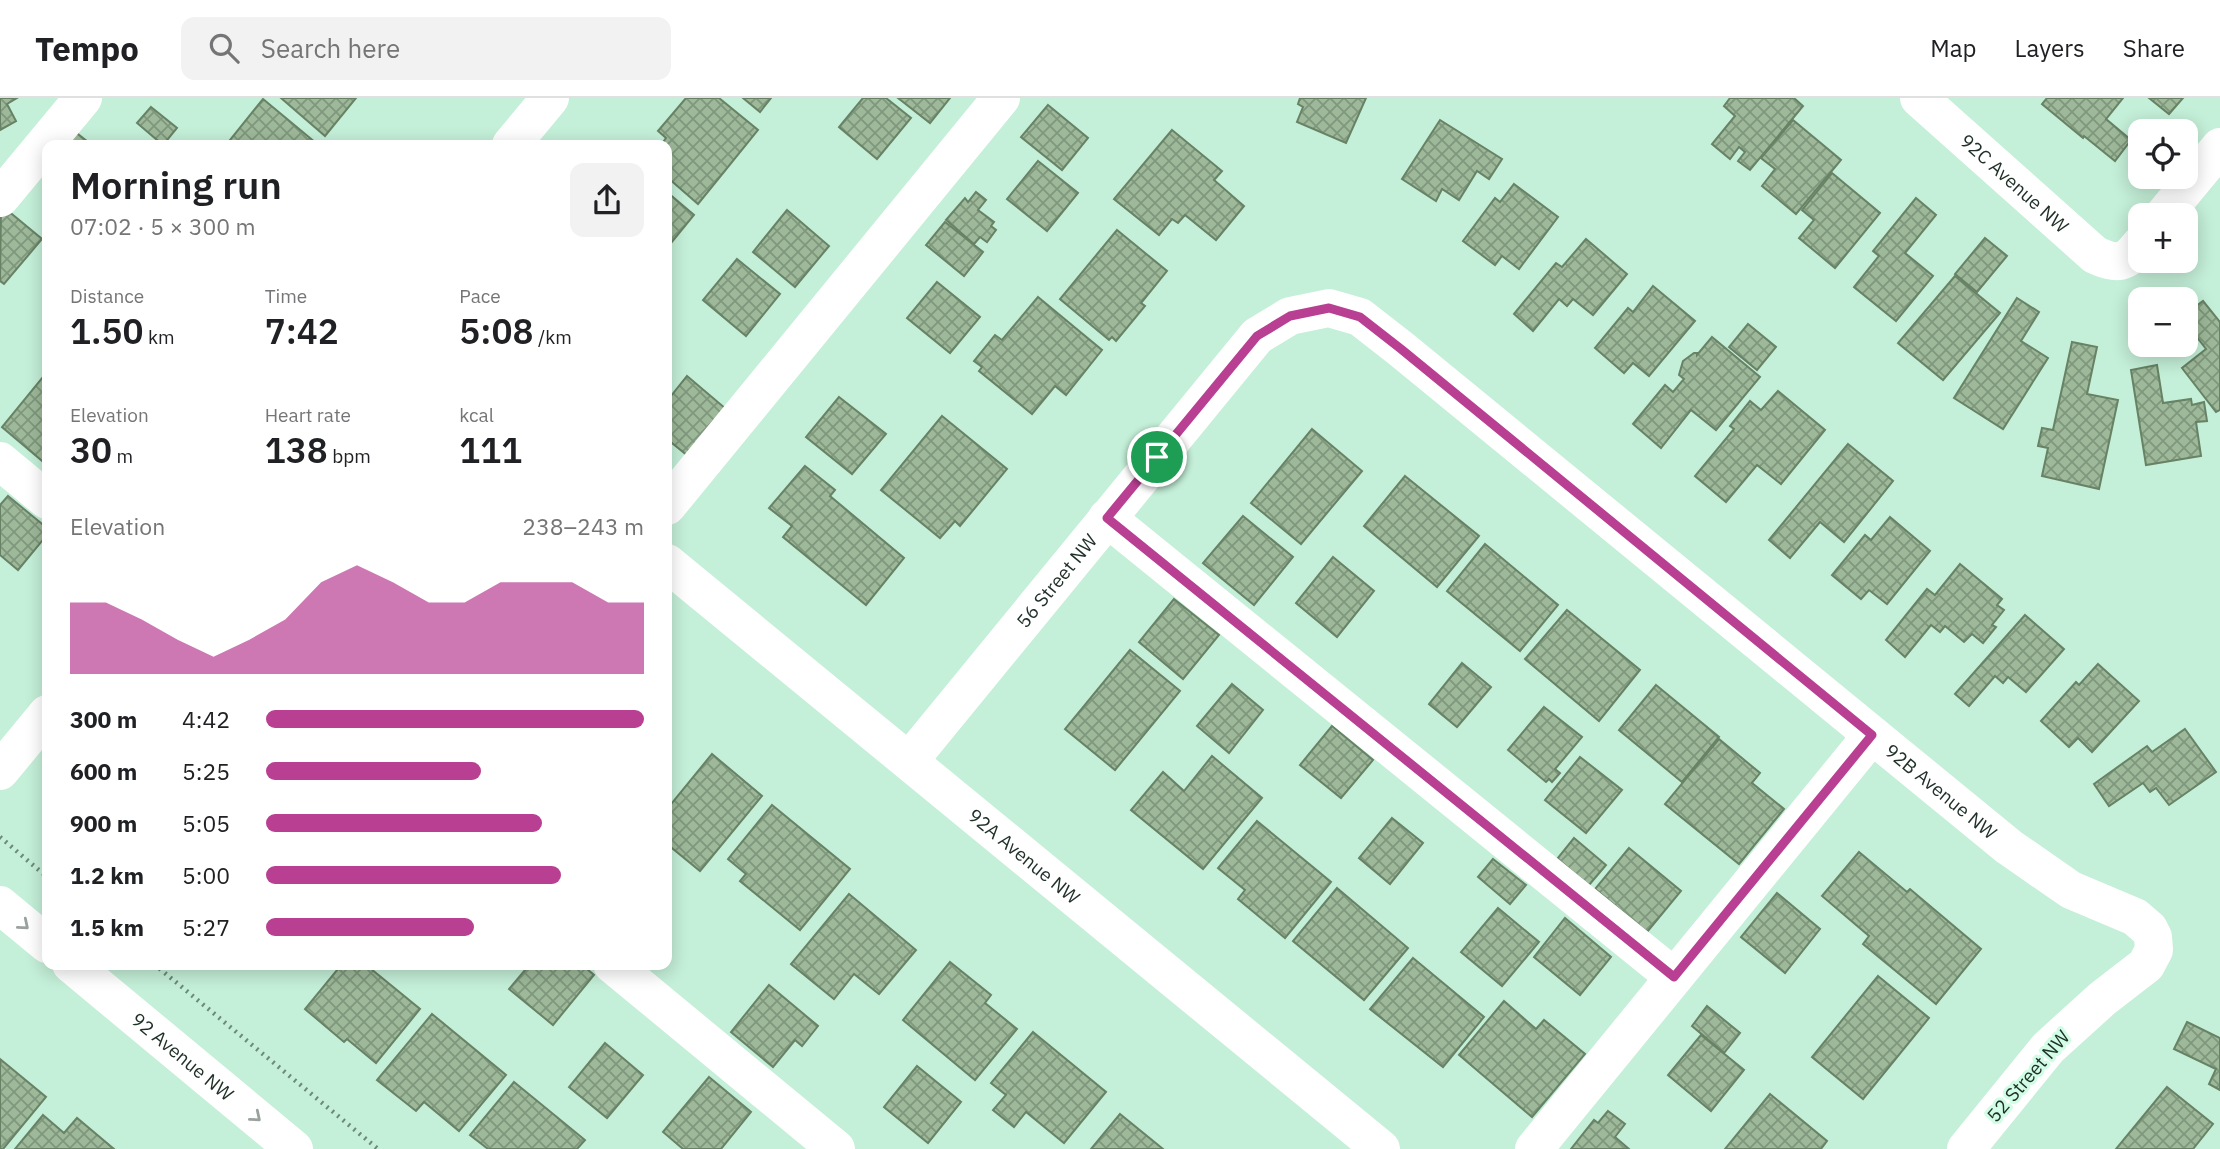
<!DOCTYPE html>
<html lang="en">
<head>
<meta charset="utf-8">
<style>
  :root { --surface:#fff; --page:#f2f2f2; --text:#202124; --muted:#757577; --line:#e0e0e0; --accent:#b83f92 }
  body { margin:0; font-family:"IBM Plex Sans",sans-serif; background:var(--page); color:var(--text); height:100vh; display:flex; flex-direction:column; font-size:26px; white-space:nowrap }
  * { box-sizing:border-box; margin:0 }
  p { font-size:23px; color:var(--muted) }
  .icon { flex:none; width:38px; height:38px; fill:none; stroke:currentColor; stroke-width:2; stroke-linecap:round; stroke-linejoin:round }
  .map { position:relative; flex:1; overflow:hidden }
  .side { position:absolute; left:42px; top:42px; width:630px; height:830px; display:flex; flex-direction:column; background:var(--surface); border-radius:14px; box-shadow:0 4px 18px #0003 }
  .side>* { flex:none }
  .controls { position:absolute; left:2128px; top:21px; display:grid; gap:14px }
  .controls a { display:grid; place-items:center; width:70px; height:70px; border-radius:14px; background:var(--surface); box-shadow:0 4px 18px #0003; font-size:35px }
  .pin { position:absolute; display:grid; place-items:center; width:60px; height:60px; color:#fff; margin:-30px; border:4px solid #fff; border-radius:50%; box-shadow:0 2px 7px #0007 }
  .round { display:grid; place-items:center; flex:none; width:74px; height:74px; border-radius:14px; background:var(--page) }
  .head { display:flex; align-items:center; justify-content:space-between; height:119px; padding:0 28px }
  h1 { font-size:38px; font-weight:600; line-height:52px }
  .metrics { display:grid; grid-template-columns:repeat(3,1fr); gap:10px; height:119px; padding:7px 28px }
  .metrics div { display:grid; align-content:center }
  .metrics b { font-size:35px; font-weight:600 }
  .metrics small { font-size:19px; font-weight:400 }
  .metrics p { font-size:19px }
  .chart { height:196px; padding:14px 28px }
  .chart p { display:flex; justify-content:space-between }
  .chart svg { width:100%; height:126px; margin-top:7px; fill:var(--accent); opacity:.7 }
  ul { padding:0 28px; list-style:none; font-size:23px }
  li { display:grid; grid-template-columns:112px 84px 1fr; align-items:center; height:52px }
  li i { height:18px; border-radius:9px; background:var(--accent) }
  header { display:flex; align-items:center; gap:42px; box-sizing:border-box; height:98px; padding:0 35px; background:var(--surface); border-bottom:2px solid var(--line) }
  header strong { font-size:33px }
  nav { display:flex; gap:38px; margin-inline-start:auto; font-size:24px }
  .search { width:490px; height:63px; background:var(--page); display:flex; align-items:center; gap:18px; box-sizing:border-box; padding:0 24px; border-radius:14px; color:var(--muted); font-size:26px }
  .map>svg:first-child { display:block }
  .building { fill:url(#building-cross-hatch); stroke:#678264; stroke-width:2 }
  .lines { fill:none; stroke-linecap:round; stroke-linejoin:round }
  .path { stroke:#6c8979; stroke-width:4.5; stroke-dasharray:2 5; stroke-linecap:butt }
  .minor { stroke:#fff; stroke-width:38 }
  .oneway { stroke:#9aa29e }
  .route-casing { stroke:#fff; stroke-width:14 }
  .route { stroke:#b83f92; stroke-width:9 }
  .labels { text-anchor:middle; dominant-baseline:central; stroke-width:6; stroke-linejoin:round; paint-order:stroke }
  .street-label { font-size:19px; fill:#1f3027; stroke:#d1fde6 }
</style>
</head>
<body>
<header>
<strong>Tempo</strong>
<div class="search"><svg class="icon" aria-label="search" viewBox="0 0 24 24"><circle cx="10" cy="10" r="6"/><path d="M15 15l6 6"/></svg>Search here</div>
<nav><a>Map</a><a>Layers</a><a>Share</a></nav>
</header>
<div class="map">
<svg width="2220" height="1051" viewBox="0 0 2220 1051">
  <defs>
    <pattern id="building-cross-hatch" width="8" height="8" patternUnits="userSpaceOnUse" patternTransform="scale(1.75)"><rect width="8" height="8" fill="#9db999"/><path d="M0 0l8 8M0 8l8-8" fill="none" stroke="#7f977d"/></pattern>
  </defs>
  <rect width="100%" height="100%" fill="#c4efd8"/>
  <g class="building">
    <path d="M0,0H17L7,6L16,23L0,32Z"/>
    <path d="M281,0H356L325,38Z"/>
    <path d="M686,0H719L758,32L698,106L667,79V47H661L666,40L658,33Z"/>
    <path d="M743,0H771L760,14Z"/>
    <path d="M863,0H886L911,20L877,61L839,29Z"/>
    <path d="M898,0H950L930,25Z"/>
    <path d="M1300,0H1366L1346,45L1297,24L1303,9L1298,6Z"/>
    <path d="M1730,0H1794L1803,8L1750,72L1738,63L1745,54L1739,49L1730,61L1712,46L1735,18L1724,8Z"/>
    <path d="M2047,0H2123L2106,21L2131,42L2115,63L2084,38L2083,40L2042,6Z"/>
    <path d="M2149,0H2183L2169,16Z"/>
    <path d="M263,1L316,45L315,47H226Z"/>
    <path d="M1048,7L1088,40L1062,72L1021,39Z"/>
    <path d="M151,9L177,30L163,47L137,25Z"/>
    <path d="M1440,22L1502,61L1489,81L1477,73L1459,102L1442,91L1436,103L1402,81Z"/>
    <path d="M1793,22L1841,62L1796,116L1762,88L1775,71L1761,60Z"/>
    <path d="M69,29L92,47H54Z"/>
    <path d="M1172,32L1222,73L1214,82L1244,108L1216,142L1185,117L1178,125L1172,121L1159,137L1114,101Z"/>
    <path d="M1038,63L1078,95L1047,133L1007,101Z"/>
    <path d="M1832,75L1880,115L1835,170L1799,140L1814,122L1802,112Z"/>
    <path d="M1514,86L1558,119L1519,171L1502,158L1495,167L1463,143L1495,100L1500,104Z"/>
    <path d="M667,94L694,117L667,150Z"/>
    <path d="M976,94L986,102L978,112L994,124L991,128L996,132L987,144L980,139L974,146L946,122L965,100L968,104Z"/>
    <path d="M1916,100L1936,117L1905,155L1933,178L1896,223L1854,189L1879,158L1873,153Z"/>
    <path d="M1,107L42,141L4,186L0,183Z"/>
    <path d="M787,112L829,148L795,189L753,154Z"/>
    <path d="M945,124L983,154L964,178L926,147Z"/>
    <path d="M1117,132L1167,173L1141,205L1145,208L1116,243L1112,239L1109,242L1060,201Z"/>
    <path d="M1985,140L2007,158L1977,194L1955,176Z"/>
    <path d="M1586,141L1627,176L1593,217L1573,201L1567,208L1559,201L1533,233L1514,216L1556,165L1562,169Z"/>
    <path d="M737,161L780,196L746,238L703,202Z"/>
    <path d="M1955,178L2000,215L1943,282L1898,245Z"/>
    <path d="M937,184L980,219L950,255L907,220Z"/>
    <path d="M1653,188L1695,223L1649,278L1633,265L1624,275L1595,250L1628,210L1633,214Z"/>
    <path d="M1038,199L1102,252L1066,297L1055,288L1032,316L979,273L982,269L974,263L995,237L1002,242Z"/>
    <path d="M2017,200L2039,214L2021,243L2048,260L2003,331L1954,300Z"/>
    <path d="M2203,203L2220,224V312L2216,314L2182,270L2206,251L2186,225V216Z"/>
    <path d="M1748,226L1776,249L1757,272L1729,249Z"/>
    <path d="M1712,239L1760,279L1716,332L1691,312L1661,350L1633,326L1665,287L1673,294L1684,281L1679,277L1683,263L1694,255H1697V257Z"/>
    <path d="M2072,244L2097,249L2087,296L2118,302L2099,391L2042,378L2048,350L2038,348L2042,330L2053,332Z"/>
    <path d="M2157,267L2163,305L2191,301L2192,307L2204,304L2207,323L2196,324L2201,358L2146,367L2131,272Z"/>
    <path d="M47,274V367L2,329Z"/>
    <path d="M687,278L732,316L693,362L667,341V303Z"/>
    <path d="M1778,293L1825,332L1781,386L1757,367L1726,404L1695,378L1734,331L1730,328L1750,303L1761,312Z"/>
    <path d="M839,299L886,336L852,376L806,339Z"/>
    <path d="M942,318L1007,371L960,428L955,423L940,440L881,392Z"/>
    <path d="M1312,331L1362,373L1301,446L1251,405Z"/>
    <path d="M1848,346L1893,383L1844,444L1820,424L1790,460L1769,442Z"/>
    <path d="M805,368L835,392L830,398L904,460L866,507L783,439L792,428L769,410Z"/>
    <path d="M1405,378L1479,438L1437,489L1364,428Z"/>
    <path d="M8,398L47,430V437L18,472L0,457V407Z"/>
    <path d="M1243,418L1293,459L1254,507L1203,465Z"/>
    <path d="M1890,419L1930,453L1887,506L1869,492L1861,501L1832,477L1865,437L1871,442Z"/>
    <path d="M1485,446L1558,507L1520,553L1447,493Z"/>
    <path d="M1333,459L1374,493L1337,539L1296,505Z"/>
    <path d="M1960,466L2002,501L1997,507L2004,512L1992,527L1996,529L1983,545L1972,536L1964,544L1945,528L1940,534L1931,527L1905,559L1886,542L1927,491L1935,497Z"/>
    <path d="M1174,501L1219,537L1183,581L1139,544Z"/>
    <path d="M1567,512L1640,572L1599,623L1525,561Z"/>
    <path d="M2025,517L2064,551L2026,594L2008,579L2003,585L1995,578L1969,608L1955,596Z"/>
    <path d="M1130,552L1180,593L1115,672L1065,631Z"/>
    <path d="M1462,565L1491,589L1457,629L1429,606Z"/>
    <path d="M2098,566L2139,603L2092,654L2078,640L2069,649L2041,623L2076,584L2079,587Z"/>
    <path d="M1232,586L1263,612L1229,655L1197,628Z"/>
    <path d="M1656,587L1719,639L1682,684L1619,632Z"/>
    <path d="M1544,609L1582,639L1555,671L1560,675L1552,684L1549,681L1546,684L1508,652Z"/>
    <path d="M1332,628L1373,662L1341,700L1300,667Z"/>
    <path d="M2185,631L2216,674L2169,707L2156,690L2150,694L2143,685L2109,708L2094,686L2147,648L2152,654Z"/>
    <path d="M1719,641L1760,675L1752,685L1784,711L1739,766L1665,706Z"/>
    <path d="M712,656L762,698L700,773L667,746V711Z"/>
    <path d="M1212,658L1262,700L1203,771L1131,712L1163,674L1184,693Z"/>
    <path d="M1580,659L1622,692L1586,735L1545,702Z"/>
    <path d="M772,707L850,771L800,832L740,783L746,776L728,761Z"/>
    <path d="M1392,720L1423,745L1390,786L1359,760Z"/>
    <path d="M1257,723L1331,784L1285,840L1238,801L1245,792L1218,770Z"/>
    <path d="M1574,740L1606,767L1589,787L1557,761Z"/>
    <path d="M1629,750L1681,793L1647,834L1595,791Z"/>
    <path d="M1859,754L1907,794L1910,791L1981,851L1936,906L1863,846L1869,838L1822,798Z"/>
    <path d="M1493,761L1526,787L1510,806L1478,779Z"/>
    <path d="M1337,790L1408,850L1364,902L1293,843Z"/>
    <path d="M1777,795L1820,831L1785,875L1741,839Z"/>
    <path d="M849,796L916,852L879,896L854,876L834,901L791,866Z"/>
    <path d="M1498,810L1539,844L1502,888L1461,854Z"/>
    <path d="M1565,820L1611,859L1580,897L1534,859Z"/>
    <path d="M1413,860L1484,919L1443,969L1370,911Z"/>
    <path d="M950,864L991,897L985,905L1017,931L975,982L903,922Z"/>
    <path d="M342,866H365L420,911L376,965L347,941L344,944L305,911Z"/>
    <path d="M530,866H581L594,877L553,927L509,891Z"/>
    <path d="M1878,878L1929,920L1863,1001L1812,959Z"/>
    <path d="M769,887L818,928L802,948L795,942L773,969L731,934Z"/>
    <path d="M1504,903L1536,931L1544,922L1585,956L1532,1019L1459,957Z"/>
    <path d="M1707,908L1740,935L1724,955L1692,928Z"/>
    <path d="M432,916L506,977L459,1033L424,1004L416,1013L377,982Z"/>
    <path d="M2187,924L2220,940V992L2209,986L2216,971L2174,951Z"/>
    <path d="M1033,934L1106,994L1064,1045L1026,1014L1014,1029L993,1012L1006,997L991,985Z"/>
    <path d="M1701,937L1744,972L1711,1013L1668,977Z"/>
    <path d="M605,945L643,977L607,1020L569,989Z"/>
    <path d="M0,961L46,999L3,1051H0Z"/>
    <path d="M917,968L961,1004L928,1045L884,1009Z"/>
    <path d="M709,979L751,1014L721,1051H683L663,1034Z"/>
    <path d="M514,984L585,1042L577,1051H488L470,1037Z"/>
    <path d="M2167,989L2213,1026L2193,1051H2116Z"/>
    <path d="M1770,996L1827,1043L1821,1051H1725Z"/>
    <path d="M1608,1013L1625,1026L1615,1039L1629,1051H1571L1594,1022L1598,1025Z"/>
    <path d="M1120,1016L1163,1051H1091Z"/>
    <path d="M43,1017L64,1035L77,1020L114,1051H15Z"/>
  </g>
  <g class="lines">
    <g class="path">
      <path d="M0,739L47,779"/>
      <path d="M154,866L378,1051"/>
    </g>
    <g class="minor">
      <path id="s1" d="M1919,0L2095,157C2118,167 2125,166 2140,147"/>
      <path d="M511,47L550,0"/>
      <path d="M0,100L83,0"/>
      <path d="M2164,117L2220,49"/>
      <path d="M0,363L47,402"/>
      <path d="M667,408L1001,0"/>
      <path d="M1107,420L1674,879"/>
      <path id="s2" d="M667,465L1381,1051"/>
      <path id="s3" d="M909,663L1257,238L1290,218L1329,210L1360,219L1401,251L2009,749L2071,792L2135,819L2149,831L2153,839L2154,852L2146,867L2102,901L2048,950L1966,1051"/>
      <path d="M0,673L47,616"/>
      <path d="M0,807L47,846"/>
      <path id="s4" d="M71,866L294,1051"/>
      <path d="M612,866L836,1051"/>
      <path d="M1534,1051L1872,637"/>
    </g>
  </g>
  <defs><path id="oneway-chevron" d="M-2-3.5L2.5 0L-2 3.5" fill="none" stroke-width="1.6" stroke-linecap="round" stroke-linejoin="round" transform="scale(1.75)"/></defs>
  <g class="oneway">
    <use href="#oneway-chevron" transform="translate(24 827) rotate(40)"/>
    <use href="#oneway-chevron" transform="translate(256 1019) rotate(40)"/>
  </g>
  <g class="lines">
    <g class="route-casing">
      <path id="route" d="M1329,210L1360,219L1401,251L1872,637L1674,879L1107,420L1257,238L1290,218Z"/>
    </g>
    <use href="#route" class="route"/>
  </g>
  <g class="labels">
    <g class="street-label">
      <text stroke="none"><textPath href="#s1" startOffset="128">92C Avenue NW</textPath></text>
      <text stroke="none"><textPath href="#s3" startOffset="233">56 Street NW</textPath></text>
      <text stroke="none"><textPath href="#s3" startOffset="1410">92B Avenue NW</textPath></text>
      <text stroke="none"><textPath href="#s2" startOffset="462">92A Avenue NW</textPath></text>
      <text stroke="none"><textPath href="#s4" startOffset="145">92 Avenue NW</textPath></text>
      <text transform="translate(2028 978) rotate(-49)">52 Street NW</text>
    </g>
  </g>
</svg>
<div class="controls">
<a><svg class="icon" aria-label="locate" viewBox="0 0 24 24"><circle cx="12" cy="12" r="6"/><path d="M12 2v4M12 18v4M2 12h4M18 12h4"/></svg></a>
<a>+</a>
<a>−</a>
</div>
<div class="pin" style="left:1157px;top:359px;background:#1e9e55"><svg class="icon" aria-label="arrive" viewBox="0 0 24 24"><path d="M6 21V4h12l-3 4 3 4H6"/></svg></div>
<section class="side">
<div class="head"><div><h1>Morning run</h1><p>07:02 · 5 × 300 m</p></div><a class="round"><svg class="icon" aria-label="share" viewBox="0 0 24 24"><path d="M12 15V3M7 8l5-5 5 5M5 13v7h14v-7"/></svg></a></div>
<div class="metrics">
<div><p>Distance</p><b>1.50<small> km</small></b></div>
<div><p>Time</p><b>7:42</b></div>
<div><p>Pace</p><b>5:08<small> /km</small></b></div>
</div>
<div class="metrics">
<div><p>Elevation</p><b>30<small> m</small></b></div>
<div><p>Heart rate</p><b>138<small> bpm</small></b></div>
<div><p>kcal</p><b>111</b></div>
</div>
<div class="chart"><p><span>Elevation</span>238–243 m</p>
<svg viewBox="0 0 160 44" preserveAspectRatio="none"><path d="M0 44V19L10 19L20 25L30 32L40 38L50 32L60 25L70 12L80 6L90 12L100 19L110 19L120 12L130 12L140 12L150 19L160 19V44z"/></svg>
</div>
<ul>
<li><b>300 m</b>4:42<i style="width:100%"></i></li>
<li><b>600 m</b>5:25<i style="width:57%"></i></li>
<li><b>900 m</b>5:05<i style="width:73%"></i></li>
<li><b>1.2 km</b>5:00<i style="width:78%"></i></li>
<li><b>1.5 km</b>5:27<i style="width:55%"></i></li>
</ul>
</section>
</div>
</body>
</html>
